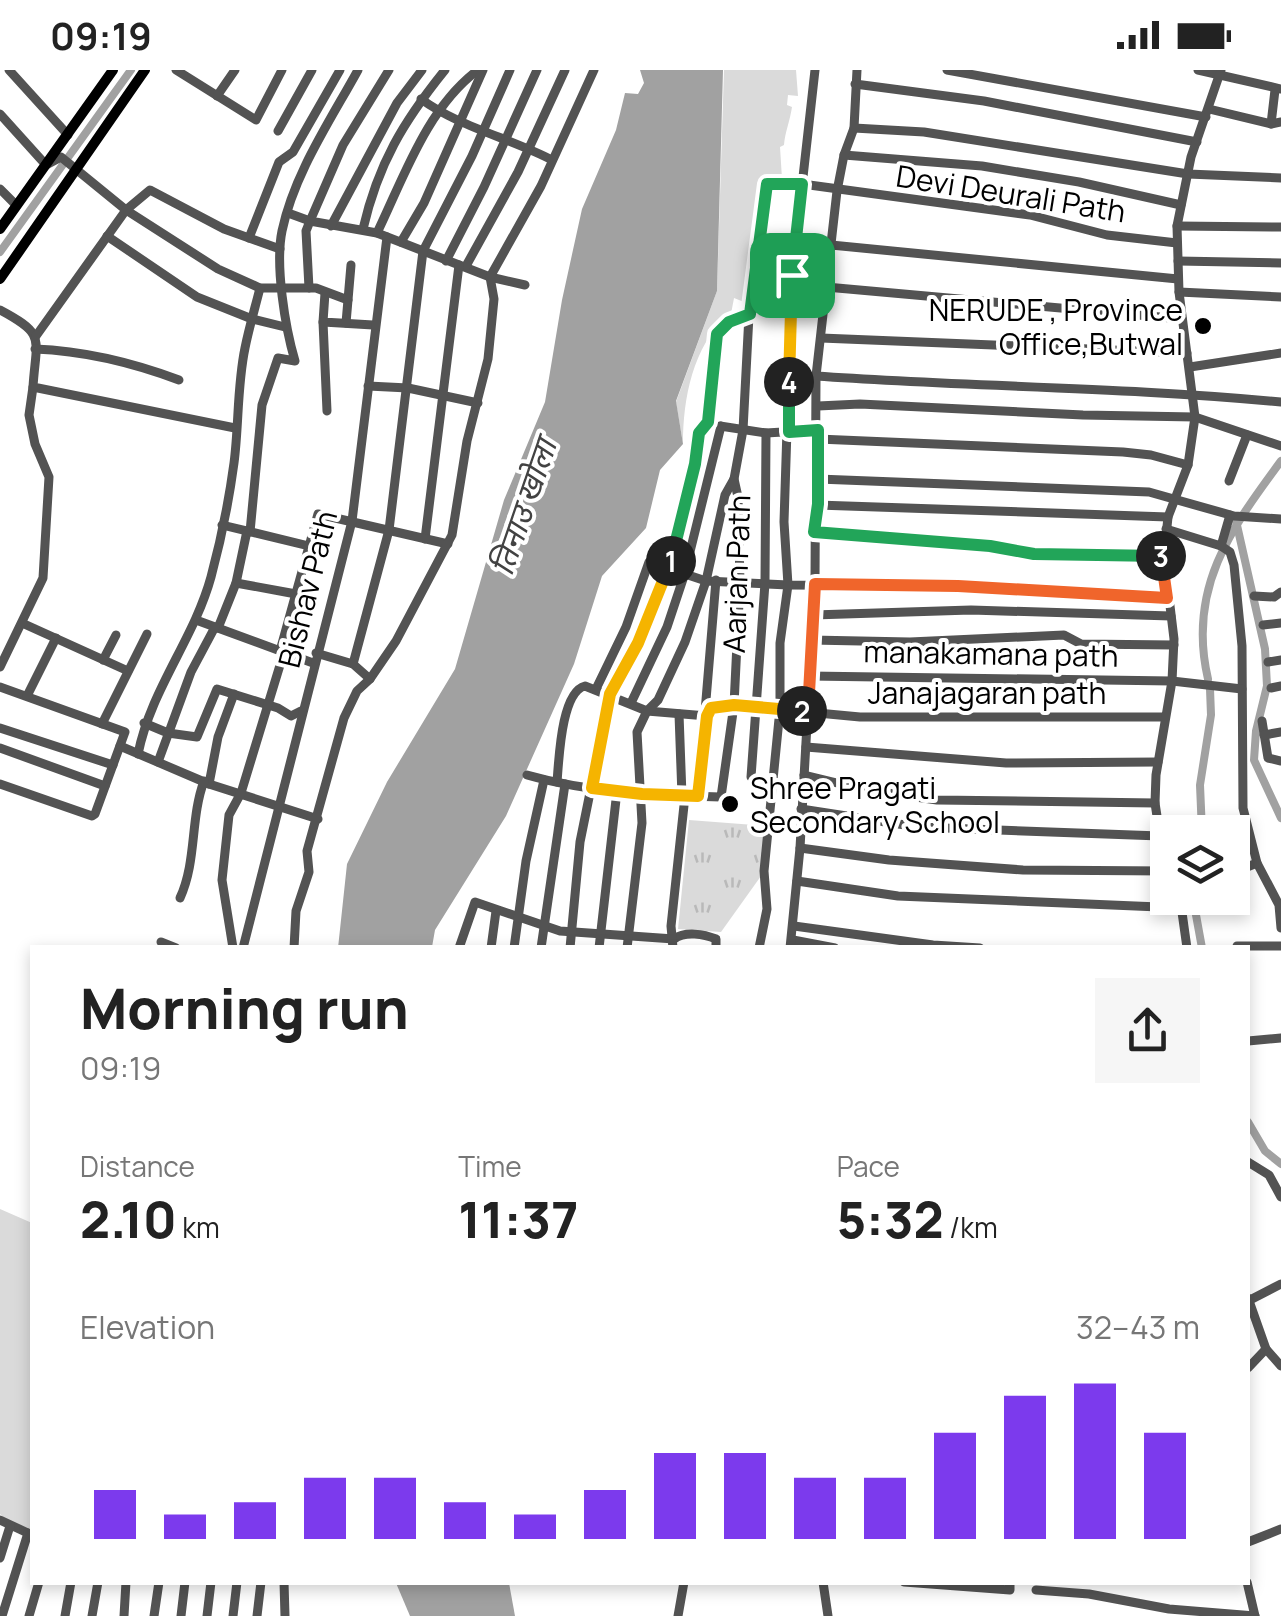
<!DOCTYPE html>
<html lang="en">
<head>
<meta charset="utf-8">
<style>
  :root { --surface:#fff; --page:#f6f6f6; --text:#222; --muted:#767676; --accent:#7c3aed }
  body { margin:0; font-family:Manrope,"Noto Sans Devanagari",sans-serif; background:var(--page); color:var(--text); height:100vh; display:flex; flex-direction:column; font-size:38px; white-space:nowrap }
  * { box-sizing:border-box; margin:0 }
  p { font-size:32px; color:var(--muted) }
  .icon { flex:none; width:55px; height:55px; fill:none; stroke:currentColor; stroke-width:2; stroke-linecap:round; stroke-linejoin:round }
  .map { position:relative; flex:1; overflow:hidden }
  .drawer { position:absolute; left:30px; top:875px; width:1220px; height:640px; display:flex; flex-direction:column; background:var(--surface); border-radius:0px; box-shadow:0 5px 15px #0003 }
  .drawer>* { flex:none }
  .buttons { position:absolute; left:1150px; top:745px; display:grid; gap:20px }
  .buttons a { display:grid; place-items:center; width:100px; height:100px; border-radius:0px; background:var(--surface); box-shadow:0 5px 15px #0003; font-size:50px }
  .pin { position:absolute; display:grid; place-items:center; width:85px; height:85px; color:#fff; margin:-42px; border-radius:20px; box-shadow:0 5px 15px #0006 }
  .km { position:absolute; width:50px; height:50px; margin:-25px; border-radius:50%; background:#222; color:#fff; font-size:28px; line-height:50px; text-align:center }
  .round { display:grid; place-items:center; flex:none; width:105px; height:105px; border-radius:0px; background:var(--page) }
  .headline { display:flex; align-items:center; justify-content:space-between; height:170px; padding:0 50px }
  h1 { font-size:55px; font-weight:800; line-height:75px }
  .stats { display:grid; grid-template-columns:repeat(3,1fr); gap:15px; height:170px; padding:10px 50px }
  .stats div { display:grid; align-content:center }
  .stats b { font-size:50px; font-weight:800 }
  .stats small { font-size:28px; font-weight:400 }
  .stats p { font-size:28px }
  .chart { height:280px; padding:20px 50px }
  .chart p { display:flex; justify-content:space-between }
  .chart svg { width:100%; height:180px; margin-top:10px; stroke:var(--accent); stroke-width:6 }
  .status { display:flex; justify-content:space-between; align-items:center; height:70px; padding:0 50px; background:var(--surface); direction:ltr }
  .status svg { height:28px; fill:currentColor }
  .map>svg:first-child { display:block }
  .green { fill:#dadada }
  .park { fill:url(#park-tufts) }
  .water { fill:#a1a1a1 }
  .lines { fill:none; stroke-linecap:round; stroke-linejoin:round }
  .canal { stroke:#a1a1a1; stroke-width:8 }
  .minor { stroke:#535353; stroke-width:9 }
  .major { stroke:#000; stroke-width:10 }
  .split-1-casing { stroke:#fff; stroke-width:20 }
  .split-2-casing { stroke:#fff; stroke-width:20 }
  .split-3-casing { stroke:#fff; stroke-width:20 }
  .split-4-casing { stroke:#fff; stroke-width:20 }
  .split-5-casing { stroke:#fff; stroke-width:20 }
  .split-1 { stroke:#22a559; stroke-width:12 }
  .split-2 { stroke:#f5b400; stroke-width:12 }
  .split-3 { stroke:#f0652b; stroke-width:12 }
  .split-4 { stroke:#22a559; stroke-width:12 }
  .split-5 { stroke:#f5b400; stroke-width:12 }
  .poi-dot { fill:#000; stroke:#fff; stroke-width:4 }
  .labels { text-anchor:middle; dominant-baseline:central; stroke-width:8; stroke-linejoin:round; paint-order:stroke }
  .street-label { font-size:30px; fill:#000; stroke:#fff }
  .poi-label { font-size:30px; fill:#000; stroke:#fff; text-anchor:end }
  .water-label { font-size:32px; font-style:italic; fill:#424242; stroke:#fff }
</style>
</head>
<body>
<div class="status"><b>09:19</b><svg viewBox="0 0 49 12"><path d="M0 12V9h3v3zM5 12V6h3v6zM10 12V3h3v9zM15 12V0h3v12zM26 1h20v11H26zM47 4h2v5h-2z"/></svg></div>
<div class="map">
<svg width="1281" height="1546" viewBox="0 0 1281 1546">
  <defs>
    <pattern id="park-tufts" width="24" height="20" patternUnits="userSpaceOnUse" patternTransform="scale(2.5)"><rect width="24" height="20" fill="#dadada"/><path d="M3 7l-1-3M5 7V3M7 7l1-3M15 17l-1-3M17 17v-4M19 17l1-3" fill="none" stroke="#b9b9b9"/></pattern>
  </defs>
  <rect width="100%" height="100%" fill="#fff"/>
  <g class="green">
    <path d="M724,0H796L798,26L788,25L787,35L792,37C790,51 785,62 784,75L780,77L782,109L762,110L749,234L734,228L731,244L727,245C693,278 683,327 683,374L676,332L717,221Z"/>
    <path d="M0,1139L32,1153V1460L10,1454L0,1444Z"/>
  </g>
  <path class="park" d="M689,750L766,756L761,806L721,862L678,859Z"/>
  <g class="water">
    <path d="M640,0H723L717,221L676,331L683,374L660,400L646,458L602,506L574,594L506,746L435,860L432,877L338,878L347,794L387,712L455,599L504,430L545,332L562,230L582,139L616,60L625,23L638,24L644,13Z"/>
    <path d="M396,1513H509L515,1546H410Z"/>
  </g>
  <g class="lines">
    <g class="canal">
      <path d="M0,182L131,0"/>
      <path d="M1236,451L1265,579L1267,616L1256,661L1254,690L1281,748"/>
      <path d="M1208,609C1187,519 1230,460 1281,391"/>
      <path d="M1202,762L1200,715L1211,645L1210,619"/>
      <path d="M1198,828L1196,845L1202,878"/>
      <path d="M1248,1052L1265,1081L1281,1094"/>
    </g>
    <g class="minor">
      <path d="M9,0L68,65"/>
      <path d="M176,0L256,50L282,0"/>
      <path d="M389,0L343,75L310,151L377,163L490,207L525,215"/>
      <path d="M947,0L1206,47"/>
      <path d="M1198,0L1281,19"/>
      <path d="M855,14L984,31L1197,72"/>
      <path d="M217,26L235,0"/>
      <path d="M421,29C459,57 510,68 552,90"/>
      <path d="M1209,39L1271,54L1281,52"/>
      <path d="M0,44L46,95L61,87L126,140L218,199L260,218H316L348,230"/>
      <path d="M1271,54L1275,20"/>
      <path d="M854,58L924,62L1188,104L1281,108"/>
      <path d="M278,61L312,0"/>
      <path d="M844,85L982,96L1079,112L1181,135"/>
      <path d="M0,119L15,134"/>
      <path d="M288,143L310,151L306,161L309,218"/>
      <path d="M331,156L397,33L422,0"/>
      <path d="M1177,156L1281,157"/>
      <path d="M363,159C378,94 403,52 445,0"/>
      <path d="M377,163C404,107 427,38 478,0"/>
      <path d="M107,166L197,227L252,249L285,257"/>
      <path d="M249,168L279,92L293,82L340,0"/>
      <path d="M401,172L424,133L483,0"/>
      <path d="M831,175L1178,209"/>
      <path d="M446,191L484,117L537,0"/>
      <path d="M1178,191L1281,193"/>
      <path d="M466,196L518,102L565,0"/>
      <path d="M826,217L1182,249"/>
      <path d="M1179,222L1281,227"/>
      <path d="M325,223L323,252L373,255"/>
      <path d="M0,240C47,265 36,268 33,317L235,358"/>
      <path d="M323,252L327,341"/>
      <path d="M346,253L351,195"/>
      <path d="M36,266L126,140L150,120L224,159L280,179"/>
      <path d="M821,268L1187,283"/>
      <path d="M35,279C86,281 131,292 179,310"/>
      <path d="M1190,297L1281,283"/>
      <path d="M816,306C971,317 1126,317 1281,332"/>
      <path d="M368,316L408,318L478,333"/>
      <path d="M818,336L860,334L1083,345L1195,347L1281,376"/>
      <path d="M720,356L766,363L817,360"/>
      <path d="M818,369L1123,382L1151,385L1188,395"/>
      <path d="M818,409L1149,422L1234,446L1281,449"/>
      <path d="M1229,411L1247,365"/>
      <path d="M817,435L1168,447"/>
      <path d="M222,455L309,476"/>
      <path d="M1166,459L1221,476L1230,482L1234,495L1242,576L1243,738L1257,793L1279,835L1281,858"/>
      <path d="M250,462L262,335L278,288L295,291C285,257 275,195 282,161C294,104 330,51 358,0"/>
      <path d="M814,462L990,476L1034,484L1164,486"/>
      <path d="M425,469L459,195"/>
      <path d="M1221,476L1230,445"/>
      <path d="M236,513L296,524"/>
      <path d="M1254,526L1274,527L1281,522"/>
      <path d="M813,545L971,540L1171,546"/>
      <path d="M196,550L313,593"/>
      <path d="M22,553L128,601"/>
      <path d="M1263,555L1281,553"/>
      <path d="M218,558L236,513L247,461"/>
      <path d="M811,570L910,572L1064,565L1081,574L1174,575"/>
      <path d="M280,581L318,444L448,474"/>
      <path d="M316,583L353,594L370,609"/>
      <path d="M103,590L116,565"/>
      <path d="M1268,592L1281,590"/>
      <path d="M353,594L389,460L423,181L472,86L510,0"/>
      <path d="M0,597L43,508L49,407L35,374L29,345L33,317"/>
      <path d="M809,606L1172,611L1242,619"/>
      <path d="M0,617L125,662L95,744L92,746L0,714"/>
      <path d="M1271,618L1281,616"/>
      <path d="M596,619L626,557L649,492L706,511L788,515L958,516L1167,528"/>
      <path d="M27,626L56,568"/>
      <path d="M631,633L667,557L684,506L721,356"/>
      <path d="M679,644L682,726"/>
      <path d="M1262,651L1268,688L1281,691"/>
      <path d="M144,653L168,663L197,667L217,619L278,638L291,646L301,641"/>
      <path d="M102,654L147,564"/>
      <path d="M0,658L113,695"/>
      <path d="M1264,665L1281,662"/>
      <path d="M120,676L209,714L318,749"/>
      <path d="M806,677L1006,693L1158,692"/>
      <path d="M0,678L105,716"/>
      <path d="M138,684C151,619 194,569 211,507C221,470 229,430 234,393C239,355 237,316 245,278C249,258 255,238 260,218"/>
      <path d="M158,692L191,602L215,557"/>
      <path d="M527,705C590,723 656,725 721,727L734,635L740,512L738,427L734,409L743,360L749,245L767,114H802L1030,145L1107,165L1177,173"/>
      <path d="M804,705L866,720L937,730L1155,733"/>
      <path d="M751,707L765,513L766,363"/>
      <path d="M557,712C559,690 561,622 585,616L647,641L707,646L711,638L734,635L860,647H1165"/>
      <path d="M209,714L218,667L234,624"/>
      <path d="M698,726L716,510"/>
      <path d="M801,739L918,757L1160,766"/>
      <path d="M800,778L889,790L1023,800L1168,801"/>
      <path d="M1168,789L1160,766L1155,733L1156,705L1172,611L1174,569L1164,486L1168,447L1188,395L1195,347L1179,222L1177,156L1191,87L1221,0"/>
      <path d="M1232,803L1257,793"/>
      <path d="M797,811L898,826L1183,838"/>
      <path d="M180,828C197,791 190,749 204,711"/>
      <path d="M1180,828L1187,878"/>
      <path d="M794,856L933,875L980,878"/>
      <path d="M793,870L835,878"/>
      <path d="M161,872L176,878"/>
      <path d="M1237,876H1281"/>
      <path d="M233,878L222,810L229,745L241,723L284,582"/>
      <path d="M243,878L352,451L387,167"/>
      <path d="M294,878L296,841L309,802L307,781L344,648L357,621L370,609L396,571L452,465L467,371L488,289L494,229L490,207L541,116L594,0"/>
      <path d="M459,878L475,832L560,861L674,869C685,861 704,864 716,869V878"/>
      <path d="M491,878L496,841"/>
      <path d="M514,878L526,791L544,710"/>
      <path d="M541,878L565,714"/>
      <path d="M570,878L580,772L610,624L638,573L670,499L695,394L699,363L708,352L717,264L729,252L749,245"/>
      <path d="M599,878L617,721"/>
      <path d="M627,878L642,753L637,662L647,641L658,630L685,572L706,511L725,425L734,409"/>
      <path d="M673,878L671,856L685,726"/>
      <path d="M759,878L767,839L764,801L780,639V573L788,515L784,452L792,205L815,0"/>
      <path d="M790,878L800,778L815,514L816,306L837,121L844,85L854,58L857,0"/>
      <path d="M1248,971L1281,968"/>
      <path d="M1248,1092L1269,1105L1281,1127"/>
      <path d="M1248,1228L1266,1279L1281,1296"/>
      <path d="M1248,1231L1281,1214"/>
      <path d="M1248,1298L1266,1279"/>
      <path d="M0,1450L32,1465"/>
      <path d="M1248,1472L1281,1459"/>
      <path d="M0,1488L10,1456"/>
      <path d="M284,1512L285,1546"/>
      <path d="M823,1512L828,1546"/>
      <path d="M904,1512L1010,1520V1512"/>
      <path d="M1247,1512L1255,1546"/>
      <path d="M1036,1520L1089,1524L1169,1539L1255,1546"/>
      <path d="M2,1546L28,1463"/>
      <path d="M29,1546L39,1512"/>
      <path d="M65,1546L71,1512"/>
      <path d="M92,1546L98,1512"/>
      <path d="M124,1546L126,1512"/>
      <path d="M154,1546L159,1512"/>
      <path d="M181,1546L185,1512"/>
      <path d="M207,1546L211,1512"/>
      <path d="M233,1546L237,1512"/>
      <path d="M257,1546L261,1512"/>
      <path d="M678,1546L684,1512"/>
    </g>
    <g class="major">
      <path d="M0,159L113,0"/>
      <path d="M0,209L145,0"/>
    </g>
  </g>
  <g class="lines">
    <g class="split-1-casing">
      <path id="split-1" d="M671,491L695,394L699,363L708,352L717,264L729,252L750,244L767,114H802L792,205"/>
    </g>
    <g class="split-2-casing">
      <path id="split-2" d="M671,491L638,573L610,624L592,718L642,724L698,726L707,646L711,638L734,635L802,641"/>
    </g>
    <g class="split-3-casing">
      <path id="split-3" d="M802,641H808L815,514L958,516L1167,528L1161,486"/>
    </g>
    <g class="split-4-casing">
      <path id="split-4" d="M789,312V362L818,360V434L814,462L990,476L1034,484L1161,486"/>
    </g>
    <g class="split-5-casing">
      <path id="split-5" d="M789,312L792,205"/>
    </g>
    <use href="#split-1" class="split-1"/>
    <use href="#split-2" class="split-2"/>
    <use href="#split-3" class="split-3"/>
    <use href="#split-4" class="split-4"/>
    <use href="#split-5" class="split-5"/>
  </g>
  <g class="poi-dot">
    <circle cx="1203" cy="256" r="10"/>
    <circle cx="730" cy="734" r="10"/>
  </g>
  <g class="labels">
    <g class="street-label">
      <text transform="translate(1011 123) rotate(9)">Devi Deurali Path</text>
      <text transform="translate(736 504) rotate(-88)">Aarjan Path</text>
      <text transform="translate(307 519) rotate(-76)">Bishav Path</text>
      <text transform="translate(991 583) rotate(1)">manakamana path</text>
      <text x="987" y="622">Janajagaran path</text>
    </g>
    <g class="poi-label">
      <text x="1183" y="239">NERUDE , Province<tspan x="1183" dy="34">Office,Butwal</tspan></text>
      <text x="750" y="717" text-anchor="start">Shree Pragati<tspan x="750" dy="34">Secondary School</tspan></text>
    </g>
    <g class="water-label">
      <text transform="translate(523 437) rotate(-71)">तिनाउ खोला</text>
    </g>
  </g>
</svg>
<div class="buttons">
<a><svg class="icon" aria-label="layers" viewBox="0 0 24 24"><path d="M12 4l9 5-9 5-9-5zM3 14l9 5 9-5"/></svg></a>
</div>
<div class="pin" style="left:792px;top:205px;background:#1e9e55"><svg class="icon" aria-label="arrive" viewBox="0 0 24 24"><path d="M6 21V4h12l-3 4 3 4H6"/></svg></div>
<b class="km" style="left:671px;top:491px">1</b>
<b class="km" style="left:802px;top:641px">2</b>
<b class="km" style="left:1161px;top:486px">3</b>
<b class="km" style="left:789px;top:312px">4</b>
<section class="drawer">
<div class="headline"><div><h1>Morning run</h1><p>09:19</p></div><a class="round"><svg class="icon" aria-label="share" viewBox="0 0 24 24"><path d="M12 15V3M7 8l5-5 5 5M5 13v7h14v-7"/></svg></a></div>
<div class="stats">
<div><p>Distance</p><b>2.10<small> km</small></b></div>
<div><p>Time</p><b>11:37</b></div>
<div><p>Pace</p><b>5:32<small> /km</small></b></div>
</div>
<div class="chart"><p><span>Elevation</span>32–43 m</p>
<svg viewBox="0 0 160 44" preserveAspectRatio="none"><path d="M5 44V32M15 44V38M25 44V35M35 44V29M45 44V29M55 44V35M65 44V38M75 44V32M85 44V23M95 44V23M105 44V29M115 44V29M125 44V18M135 44V9M145 44V6M155 44V18"/></svg>
</div>
</section>
</div>
</body>
</html>
